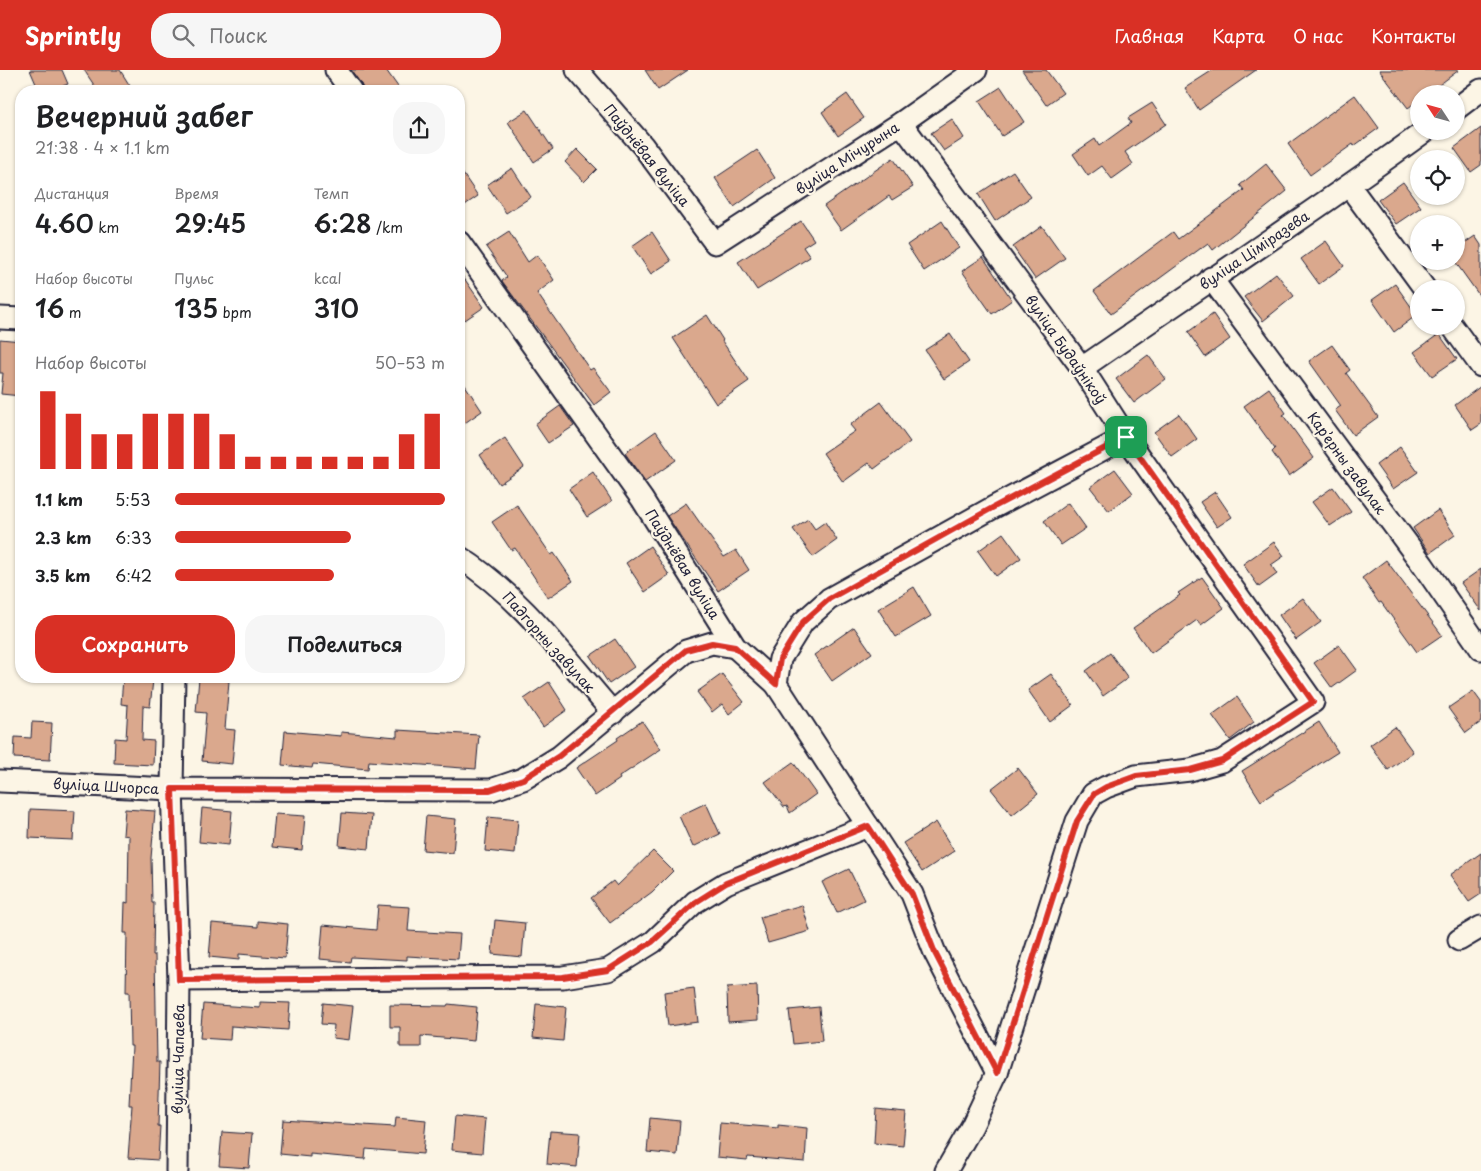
<!DOCTYPE html>
<html lang="ru">
<head>
<meta charset="utf-8">
<style>
  :root { --surface:#fff; --page:#f6f6f6; --text:#202124; --muted:#757577; --accent:#d93025 }
  body { margin:0; font-family:"Playpen Sans",sans-serif; background:var(--page); color:var(--text); height:100vh; display:flex; flex-direction:column; font-size:19px; white-space:nowrap }
  * { box-sizing:border-box; margin:0 }
  p { font-size:16px; color:var(--muted) }
  .icon { flex:none; width:28px; height:28px; fill:none; stroke:currentColor; stroke-width:2; stroke-linecap:round; stroke-linejoin:round }
  .map { position:relative; flex:1; overflow:hidden }
  .sheet { position:absolute; left:15px; top:15px; width:450px; height:598px; display:flex; flex-direction:column; background:var(--surface); border-radius:20px; box-shadow:0 1px 4px #0004 }
  .sheet>* { flex:none }
  .needle { width:32px; rotate:306deg }
  .fabs { position:absolute; left:1410px; top:15px; display:grid; gap:10px }
  .fabs a { display:grid; place-items:center; width:55px; height:55px; border-radius:50%; background:var(--surface); box-shadow:0 1px 4px #0004; font-size:25px }
  .pin { position:absolute; display:grid; place-items:center; width:42px; height:42px; color:#fff; margin:-21px; border-radius:10px; box-shadow:0 2px 8px #0006 }
  .round { display:grid; place-items:center; flex:none; width:52px; height:52px; border-radius:20px; background:var(--page) }
  .headline { display:flex; align-items:center; justify-content:space-between; height:85px; padding:0 20px }
  h1 { font-size:28px; font-weight:600; line-height:38px }
  .figures { display:grid; grid-template-columns:repeat(3,1fr); gap:8px; height:85px; padding:5px 20px }
  .figures div { display:grid; align-content:center }
  .figures b { font-size:25px; font-weight:600 }
  .figures small { font-size:14px; font-weight:400 }
  .figures p { font-size:14px }
  .chart { height:140px; padding:10px 20px }
  .chart p { display:flex; justify-content:space-between }
  .chart svg { width:100%; height:90px; margin-top:5px; stroke:var(--accent); stroke-width:6 }
  .button { display:flex; gap:10px; margin-top:auto; padding:10px 20px }
  .button a { flex:1; height:58px; border-radius:20px; background:var(--accent); color:#fff; font-size:20px; font-weight:600; line-height:58px; text-align:center }
  .button a+a { background:var(--page); color:var(--text) }
  ul { padding:0 20px; list-style:none; font-size:16px }
  li { display:grid; grid-template-columns:80px 60px 1fr; align-items:center; height:38px }
  li i { height:12px; border-radius:6px; background:var(--accent) }
  header { display:flex; align-items:center; gap:30px; box-sizing:border-box; height:70px; padding:0 25px; background:var(--accent); color:#fff }
  header strong { font-size:24px }
  nav { display:flex; gap:28px; margin-inline-start:auto; font-size:18px }
  .search { width:350px; height:45px; background:var(--page); display:flex; align-items:center; gap:12px; box-sizing:border-box; padding:0 18px; border-radius:20px; color:var(--muted); font-size:19px }
  .map>svg:first-child { display:block }
  .building { fill:#daa88d; stroke:#22223b }
  .lines { fill:none; stroke-linecap:round; stroke-linejoin:round }
  .minor-casing { stroke:#22223b; stroke-width:25 }
  .minor { stroke:#fcf5e5; stroke-width:21 }
  .route-casing { stroke:#fff; stroke-width:10 }
  .route { stroke:#d93025; stroke-width:6 }
  .labels { text-anchor:middle; dominant-baseline:central; stroke-width:4.5; stroke-linejoin:round; paint-order:stroke }
  .street-label { font-size:14px; fill:#22223b; stroke:#fcf5e5 }
</style>
</head>
<body>
<header>
<strong>Sprintly</strong>
<div class="search"><svg class="icon" aria-label="search" viewBox="0 0 24 24"><circle cx="10" cy="10" r="6"/><path d="M15 15l6 6"/></svg>Поиск</div>
<nav><a>Главная</a><a>Карта</a><a>О нас</a><a>Контакты</a></nav>
</header>
<div class="map">
<svg width="1481" height="1101" viewBox="0 0 1481 1101">
  <rect width="100%" height="100%" fill="#fcf5e5"/>
  <filter id="ink" filterUnits="userSpaceOnUse"><feTurbulence type="fractalNoise" baseFrequency=".02" numOctaves="2"/><feDisplacementMap in="SourceGraphic" scale="10" xChannelSelector="R" yChannelSelector="G"/><feConvolveMatrix kernelMatrix="1 2 1 2 8 2 1 2 1" color-interpolation-filters="sRGB"/></filter>
  <g filter="url(#ink)">
    <g class="building">
      <path d="M30,0H62L68,14L50,21H39Z"/>
      <path d="M84,0H120L130,16L122,21H98Z"/>
      <path d="M351,0H386L401,21H363L361,14Z"/>
      <path d="M645,0H688L658,20Z"/>
      <path d="M1022,0H1046L1063,23L1046,35Z"/>
      <path d="M1213,0H1256L1199,40L1185,18Z"/>
      <path d="M1379,0H1459L1427,24H1419V30L1408,38Z"/>
      <path d="M1001,17L1024,52L1002,66L979,31Z"/>
      <path d="M847,24L864,48L838,66L822,42Z"/>
      <path d="M1355,25L1379,58L1354,76L1353,74L1310,105L1288,74Z"/>
      <path d="M1152,33L1166,54L1125,82L1133,94L1112,109L1102,96L1088,106L1073,84L1095,69L1099,76L1131,53L1128,48Z"/>
      <path d="M527,40L553,79L534,92L508,52Z"/>
      <path d="M952,49L964,68L944,81L931,63Z"/>
      <path d="M1481,58V95L1471,102L1454,78Z"/>
      <path d="M577,79L597,99L584,112L565,92Z"/>
      <path d="M757,80L775,108L734,137L715,108Z"/>
      <path d="M893,88L913,117L892,130L889,126L841,160L824,136Z"/>
      <path d="M1266,94L1287,121L1213,180L1208,173L1111,244L1094,221L1173,162L1178,169L1244,120L1240,115Z"/>
      <path d="M459,98L478,126L459,139Z"/>
      <path d="M512,98L531,127L506,143L487,115Z"/>
      <path d="M1013,101L1031,127L995,151L978,124Z"/>
      <path d="M1403,112L1421,137L1396,154L1378,130Z"/>
      <path d="M801,151L814,170L803,177L810,187L757,220L738,192Z"/>
      <path d="M942,151L959,178L924,201L907,175Z"/>
      <path d="M1042,156L1065,188L1035,209L1013,177Z"/>
      <path d="M509,162L528,192L537,185L554,210L537,223L590,300L593,298L611,322L594,335L502,211L507,207L486,177Z"/>
      <path d="M652,162L671,191L651,204L632,176Z"/>
      <path d="M1475,166L1481,175V228L1456,193V179Z"/>
      <path d="M1326,171L1344,196L1319,214L1301,189Z"/>
      <path d="M983,187L1012,230L992,244L962,201Z"/>
      <path d="M459,201L484,237L465,250L459,241Z"/>
      <path d="M1276,203L1294,226L1263,251L1244,227Z"/>
      <path d="M1395,214L1417,245L1394,262L1372,230Z"/>
      <path d="M1213,244L1230,269L1205,287L1188,262Z"/>
      <path d="M707,245L723,270L722,271L749,311L716,334L673,268Z"/>
      <path d="M950,264L969,292L944,309L925,280Z"/>
      <path d="M1439,264L1457,289L1432,306L1414,282Z"/>
      <path d="M0,269L21,271L20,303L21,304V326L1,324L3,303H0Z"/>
      <path d="M1332,275L1350,300L1346,303L1378,347L1353,365L1335,340L1341,336L1309,291Z"/>
      <path d="M1148,285L1166,309L1134,333L1116,309Z"/>
      <path d="M459,306L482,341L459,357Z"/>
      <path d="M1481,316V354L1472,360L1455,335Z"/>
      <path d="M1269,318L1286,343L1283,345L1314,388L1289,406L1272,382L1275,379L1244,336Z"/>
      <path d="M881,332L910,372L874,399L869,393L843,412L823,383L855,361L850,355Z"/>
      <path d="M560,336L574,356L548,373L535,354Z"/>
      <path d="M1179,344L1197,369L1172,387L1154,362Z"/>
      <path d="M656,361L676,390L645,412L625,383Z"/>
      <path d="M505,368L524,397L499,414L480,385Z"/>
      <path d="M1400,377L1418,402L1393,419L1376,395Z"/>
      <path d="M1115,399L1133,423L1109,441L1090,417Z"/>
      <path d="M593,402L612,431L587,447L569,419Z"/>
      <path d="M1333,417L1351,442L1330,456L1312,432Z"/>
      <path d="M1215,422L1232,447L1217,457L1200,432Z"/>
      <path d="M686,433L724,487L736,480L749,500L718,521L667,446Z"/>
      <path d="M1068,433L1086,458L1061,475L1044,451Z"/>
      <path d="M517,435L551,485L554,483L573,511L548,528L515,478L511,480L492,452Z"/>
      <path d="M1438,440L1455,465L1430,483L1413,458Z"/>
      <path d="M808,449L815,459L825,452L837,470L813,487L793,459Z"/>
      <path d="M1003,463L1021,488L996,506L978,481Z"/>
      <path d="M1274,472L1284,486L1271,495L1277,504L1259,517L1243,494Z"/>
      <path d="M650,476L669,505L645,522L626,493Z"/>
      <path d="M1386,490L1442,565L1417,582L1381,532L1379,533L1362,508Z"/>
      <path d="M1481,499V541L1461,513Z"/>
      <path d="M1202,507L1224,538L1201,555L1197,550L1151,583L1133,558L1180,525L1178,523Z"/>
      <path d="M914,517L931,546L896,567L878,539Z"/>
      <path d="M1303,528L1321,552L1296,570L1279,545Z"/>
      <path d="M854,557L872,583L832,611L814,585Z"/>
      <path d="M615,569L634,597L609,614L590,586Z"/>
      <path d="M1339,575L1357,600L1332,618L1314,593Z"/>
      <path d="M1110,583L1128,608L1103,626L1086,601Z"/>
      <path d="M722,604L744,632L729,644L722,634L712,642L697,622Z"/>
      <path d="M1051,604L1073,635L1050,652L1028,620Z"/>
      <path d="M123,608L153,610L150,637L143,636L142,670L154,671L153,695L114,693L115,668L126,669L128,635L121,634Z"/>
      <path d="M199,608L229,611L225,659L235,660L232,694L202,691L206,643L196,642Z"/>
      <path d="M549,612L567,640L543,657L524,629Z"/>
      <path d="M1473,621L1481,632V652L1466,663L1448,638Z"/>
      <path d="M1237,627L1254,652L1230,670L1212,645Z"/>
      <path d="M642,651L661,679L619,707L620,709L595,726L576,698L618,670L617,668Z"/>
      <path d="M32,652L52,653L50,690L14,688L15,667L31,668Z"/>
      <path d="M1319,652L1338,682L1261,731L1242,701Z"/>
      <path d="M1395,657L1413,682L1388,700L1370,675Z"/>
      <path d="M397,660L479,665L476,699L369,691L368,699L313,694L312,698L282,695L285,661L341,666V662L397,667Z"/>
      <path d="M793,692L816,724L790,743L787,736L784,737L765,712Z"/>
      <path d="M1018,698L1038,724L1012,745L991,719Z"/>
      <path d="M706,733L720,764L693,777L679,746Z"/>
      <path d="M202,738L232,741L229,775L199,772Z"/>
      <path d="M30,739L75,741L73,770L29,768Z"/>
      <path d="M125,739L155,741L151,788L152,833H154L153,885H155L157,992H160L158,1056H160L158,1090L128,1088L132,1035H129L132,976H130L129,922H126L127,863H124L125,832L128,833L129,766L123,765Z"/>
      <path d="M342,743L372,745L369,779L339,776Z"/>
      <path d="M275,744L305,746L302,780L272,777Z"/>
      <path d="M426,746L456,749L453,783L423,780Z"/>
      <path d="M488,747L518,750L515,784L485,781Z"/>
      <path d="M936,752L954,781L922,802L903,773Z"/>
      <path d="M653,781L673,801L652,822L610,853L591,828L613,811L617,816Z"/>
      <path d="M1481,783V824L1469,832L1450,805Z"/>
      <path d="M849,799L864,830L837,843L822,812Z"/>
      <path d="M378,835L410,837L408,861L460,864L458,889L407,886V890L351,887L350,892L320,889L323,855L376,860Z"/>
      <path d="M802,835L810,861L768,873L760,847Z"/>
      <path d="M495,850L525,853L522,887L492,884Z"/>
      <path d="M258,851L288,854L285,888L239,884V890L209,887L212,853L258,857Z"/>
      <path d="M757,916L758,950L728,952L727,918Z"/>
      <path d="M694,918L698,952L668,956L664,922Z"/>
      <path d="M260,932L290,933L288,960L231,956L230,970L200,968L203,934L260,938Z"/>
      <path d="M323,933L353,936L349,970L333,968L334,955L321,954Z"/>
      <path d="M448,934L477,937L474,971L421,966V977H400V957H390V935L447,936Z"/>
      <path d="M536,934L566,937L563,971L533,968Z"/>
      <path d="M819,937L822,971L793,974L789,940Z"/>
      <path d="M876,1039L906,1042L903,1076L874,1073Z"/>
      <path d="M455,1046L485,1049L482,1083L452,1080Z"/>
      <path d="M396,1047L426,1050L423,1084L366,1079L365,1089L310,1084V1087L280,1084L283,1050L395,1057Z"/>
      <path d="M650,1048L680,1051L677,1085L647,1082Z"/>
      <path d="M720,1053L778,1058V1055L807,1058L805,1092L748,1087L747,1090L717,1087Z"/>
      <path d="M550,1061L580,1063L577,1097L547,1094Z"/>
      <path d="M222,1062L252,1064L249,1098L219,1096Z"/>
    </g>
    <g class="lines">
      <g class="minor-casing">
        <g id="minor">
          <path d="M336,0L351,21"/>
          <path d="M577,0L643,76L715,173L901,53L976,0"/>
          <path d="M1456,39L1481,20"/>
          <path d="M901,53L1082,298L1126,367L1313,632L1222,691L1190,700L1136,706L1106,717L1093,724L1077,751L997,1003L972,1056L946,1101"/>
          <path d="M1350,117L1425,219"/>
          <path d="M459,172L642,429L735,577L776,614L868,756L912,824L935,883L997,1003"/>
          <path d="M1211,208L1423,495L1481,579"/>
          <path d="M0,248L21,249"/>
          <path d="M1452,256L1481,296"/>
          <path d="M1082,298C1196,219 1313,143 1425,61"/>
          <path d="M459,487C521,526 565,588 613,643"/>
          <path d="M174,606L172,719L179,910L177,1101"/>
          <path d="M776,614L780,589L803,552L829,529L994,437L1126,367"/>
          <path d="M0,711L172,719L491,720L523,709L559,687L686,581L712,573L735,577"/>
          <path d="M1459,870L1481,857"/>
          <path d="M179,910L563,907L608,900L653,872L695,832L726,813L868,756"/>
        </g>
      </g>
      <use href="#minor" class="minor"/>
    </g>
  </g>
  <g class="lines" filter="url(#ink)">
    <g class="route-casing">
      <path id="route" d="M1126,367L1313,632L1222,691L1190,700L1136,706L1106,717L1094,724L1077,751L997,1003L935,883L912,824L868,756L726,813L696,832L652,872L608,900L563,907L179,910L172,719L490,720L523,709L559,686L686,580L712,573L735,577L776,614L780,589L803,552L829,529L994,437Z"/>
    </g>
    <use href="#route" class="route"/>
  </g>
  <g class="labels">
    <g class="street-label">
      <text transform="translate(647 85) rotate(51)">Паўднёвая вуліца</text>
      <text transform="translate(847 88) rotate(-33)">вуліца Мічурына</text>
      <text transform="translate(1254 180) rotate(-34)">вуліца Ціміразева</text>
      <text transform="translate(1066 279) rotate(55)">вуліца Будаўнікоў</text>
      <text transform="translate(1347 393) rotate(54)">Карʼерны завулак</text>
      <text transform="translate(683 494) rotate(58)">Паўднёвая вуліца</text>
      <text transform="translate(549 572) rotate(48)">Падгорны завулак</text>
      <text transform="translate(106 716) rotate(3)">вуліца Шчорса</text>
      <text transform="translate(178 989) rotate(-89)">вуліца Чапаева</text>
    </g>
  </g>
</svg>
<div class="fabs">
<a><svg class="needle" viewBox="-14 -14 28 28"><path d="M0-13l5 13h-10z" fill="#e53935"/><path d="M0 13l5-13h-10z" fill="#757577"/></svg></a>
<a><svg class="icon" aria-label="locate" viewBox="0 0 24 24"><circle cx="12" cy="12" r="6"/><path d="M12 2v4M12 18v4M2 12h4M18 12h4"/></svg></a>
<a>+</a>
<a>−</a>
</div>
<div class="pin" style="left:1126px;top:367px;background:#1e9e55"><svg class="icon" aria-label="arrive" viewBox="0 0 24 24"><path d="M6 21V4h12l-3 4 3 4H6"/></svg></div>
<section class="sheet">
<div class="headline"><div><h1>Вечерний забег</h1><p>21:38 · 4 × 1.1 km</p></div><a class="round"><svg class="icon" aria-label="share" viewBox="0 0 24 24"><path d="M12 15V3M7 8l5-5 5 5M5 13v7h14v-7"/></svg></a></div>
<div class="figures">
<div><p>Дистанция</p><b>4.60<small> km</small></b></div>
<div><p>Время</p><b>29:45</b></div>
<div><p>Темп</p><b>6:28<small> /km</small></b></div>
</div>
<div class="figures">
<div><p>Набор высоты</p><b>16<small> m</small></b></div>
<div><p>Пульс</p><b>135<small> bpm</small></b></div>
<div><p>kcal</p><b>310</b></div>
</div>
<div class="chart"><p><span>Набор высоты</span>50–53 m</p>
<svg viewBox="0 0 160 44" preserveAspectRatio="none"><path d="M5 44V6M15 44V17M25 44V27M35 44V27M45 44V17M55 44V17M65 44V17M75 44V27M85 44V38M95 44V38M105 44V38M115 44V38M125 44V38M135 44V38M145 44V27M155 44V17"/></svg>
</div>
<ul>
<li><b>1.1 km</b>5:53<i style="width:100%"></i></li>
<li><b>2.3 km</b>6:33<i style="width:65%"></i></li>
<li><b>3.5 km</b>6:42<i style="width:59%"></i></li>
</ul>
<div class="button"><a>Сохранить</a><a>Поделиться</a></div>
</section>
</div>
</body>
</html>
